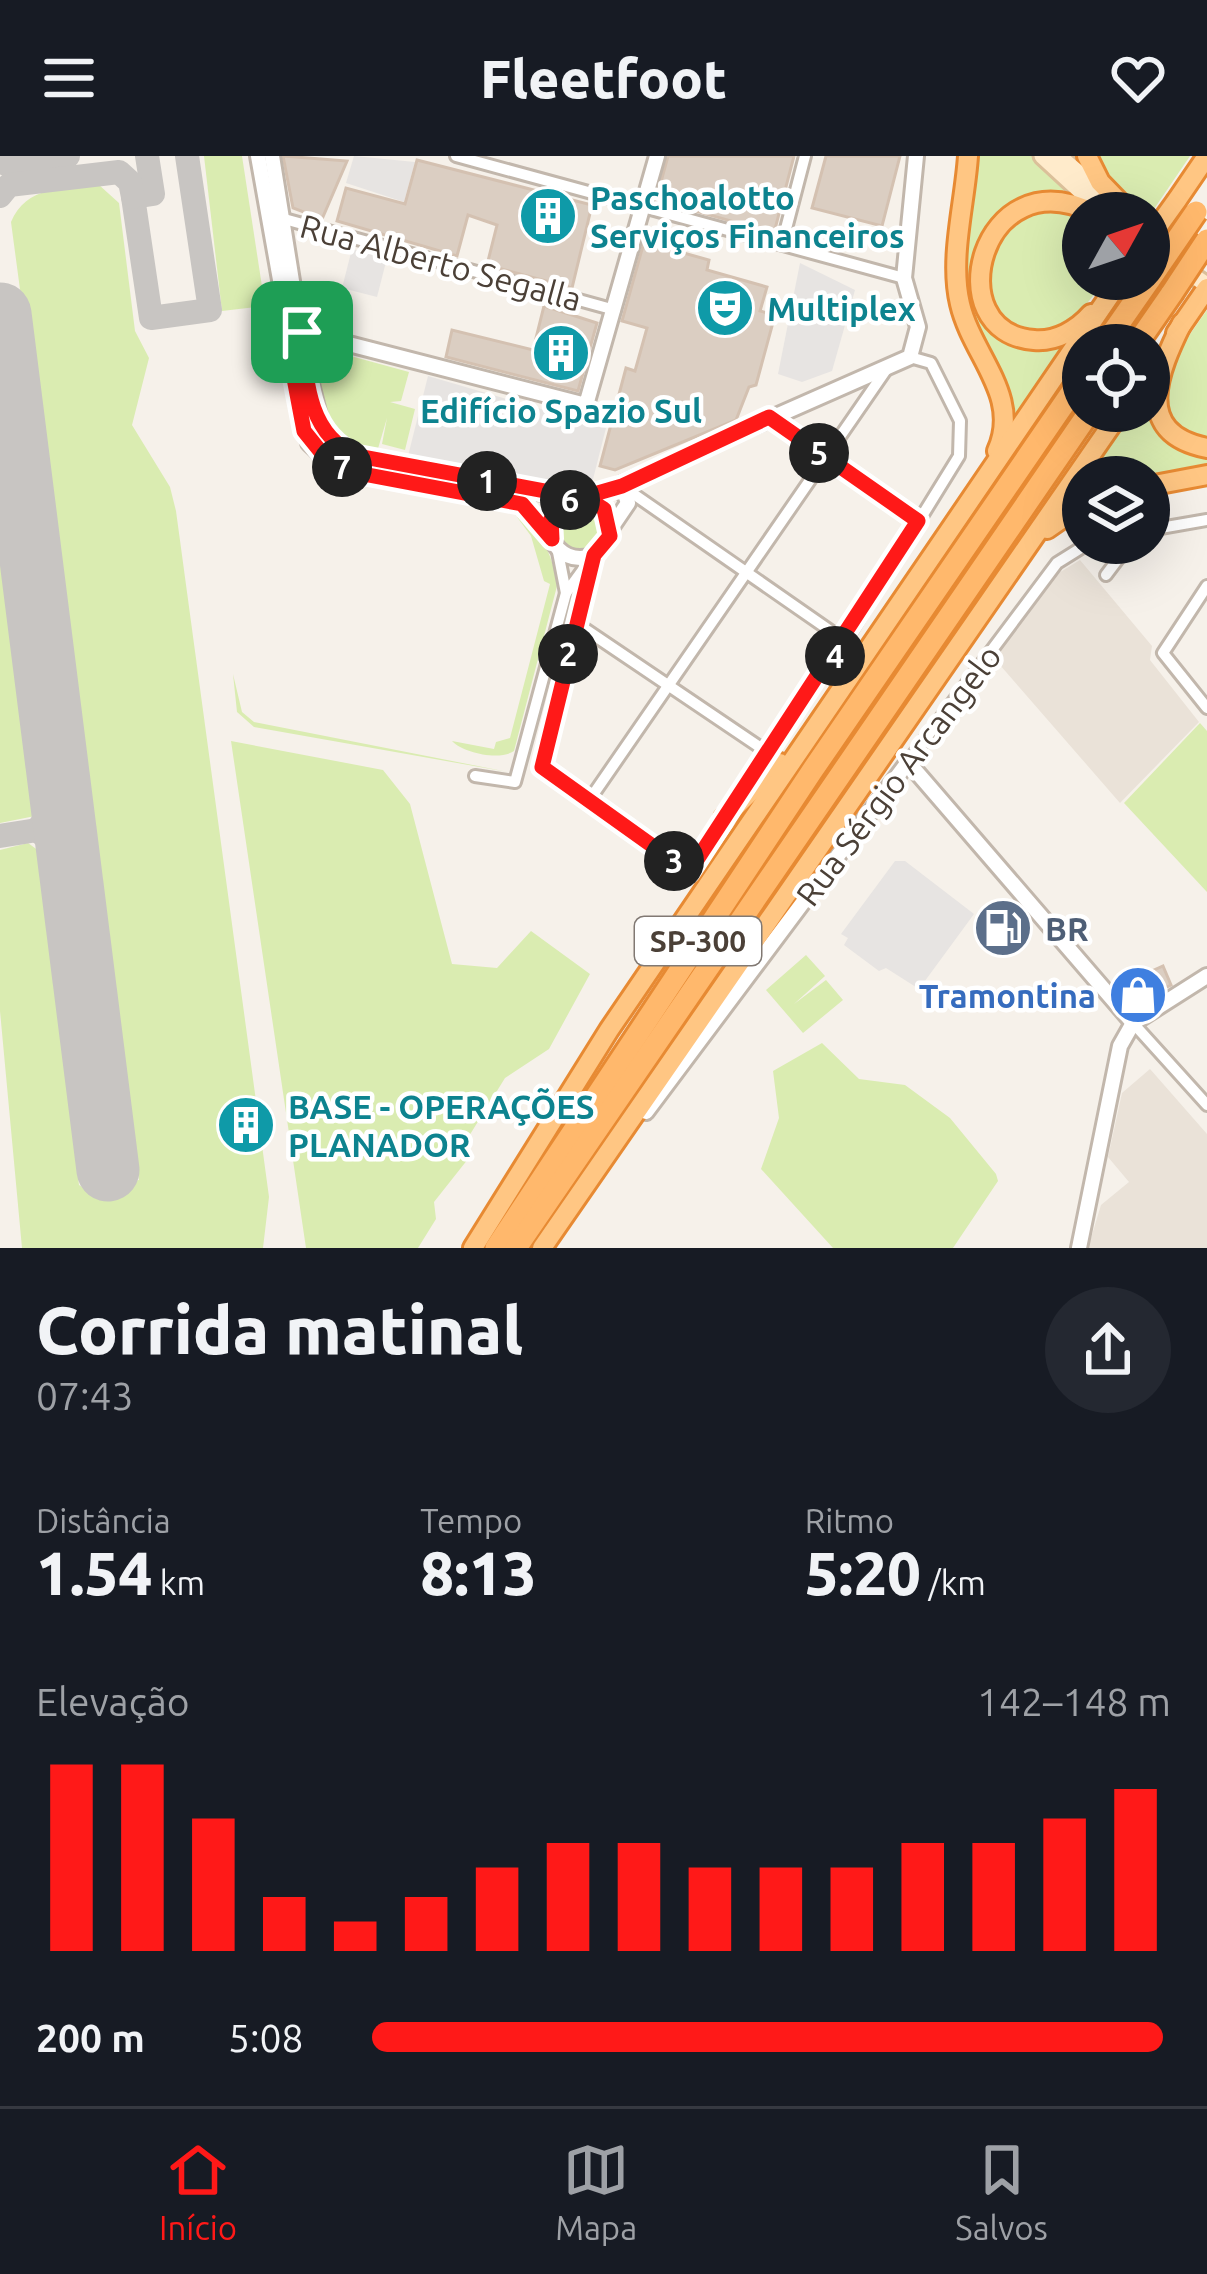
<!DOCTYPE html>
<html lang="pt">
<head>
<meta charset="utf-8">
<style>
  :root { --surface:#171b24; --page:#242831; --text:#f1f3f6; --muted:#9ea1a6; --line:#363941; --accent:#ff1918 }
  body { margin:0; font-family:Ubuntu,sans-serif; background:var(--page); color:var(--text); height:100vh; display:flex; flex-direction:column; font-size:45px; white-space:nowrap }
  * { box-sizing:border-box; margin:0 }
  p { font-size:39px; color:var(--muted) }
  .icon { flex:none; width:66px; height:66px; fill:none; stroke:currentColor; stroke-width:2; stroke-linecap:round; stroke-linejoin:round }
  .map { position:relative; height:1092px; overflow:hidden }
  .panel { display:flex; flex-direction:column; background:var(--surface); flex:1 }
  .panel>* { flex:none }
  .needle { width:78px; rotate:50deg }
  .buttons { position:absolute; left:1062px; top:36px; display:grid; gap:24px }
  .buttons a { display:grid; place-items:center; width:108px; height:108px; border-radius:50%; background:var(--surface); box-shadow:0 12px 48px #0002; font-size:60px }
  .pin { position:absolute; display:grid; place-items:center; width:102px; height:102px; color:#fff; margin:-51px; border-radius:24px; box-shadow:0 6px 18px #0006 }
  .km { position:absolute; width:60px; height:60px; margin:-30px; border-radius:50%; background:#222; color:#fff; font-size:33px; line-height:60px; text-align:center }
  .round { display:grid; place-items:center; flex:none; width:126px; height:126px; border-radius:63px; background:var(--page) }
  .headline { display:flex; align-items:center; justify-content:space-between; height:204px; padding:0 36px }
  h1 { font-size:66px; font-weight:800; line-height:90px }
  .metrics { display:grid; grid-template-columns:repeat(3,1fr); gap:18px; height:204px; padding:12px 36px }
  .metrics div { display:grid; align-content:center }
  .metrics b { font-size:60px; font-weight:800 }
  .metrics small { font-size:33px; font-weight:400 }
  .metrics p { font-size:33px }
  .chart { height:336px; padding:24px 36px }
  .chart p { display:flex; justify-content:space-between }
  .chart svg { width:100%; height:216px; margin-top:12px; stroke:var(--accent); stroke-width:6 }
  ul { padding:0 36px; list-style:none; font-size:39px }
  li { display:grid; grid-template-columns:192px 144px 1fr; align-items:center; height:90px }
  li i { height:30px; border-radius:15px; background:var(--accent) }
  header { display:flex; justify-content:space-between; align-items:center; height:156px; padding:0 36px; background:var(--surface); font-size:54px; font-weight:800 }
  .dock { display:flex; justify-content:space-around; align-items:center; height:168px; border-top:3px solid var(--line); background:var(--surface); font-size:33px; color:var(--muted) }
  .dock a { display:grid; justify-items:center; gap:6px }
  .dock .on { color:var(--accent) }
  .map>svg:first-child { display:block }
  .residential { fill:#eae2d8 }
  .green { fill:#daecb1 }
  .parking { fill:#e7e4e2 }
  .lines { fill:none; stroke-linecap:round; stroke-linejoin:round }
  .taxiway { stroke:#c8c5c2; stroke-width:24 }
  .runway { stroke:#c8c5c2; stroke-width:63 }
  .building { fill:#dbcec2; stroke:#d4c1b1; stroke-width:3 }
  .minor-casing { stroke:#c2b7ac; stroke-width:16 }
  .tertiary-casing { stroke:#c2b7ac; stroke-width:20 }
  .secondary-casing { stroke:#dbc09a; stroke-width:21 }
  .trunk-casing { stroke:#e78a33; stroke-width:24 }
  .motorway-casing { stroke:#e78a33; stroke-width:27 }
  .minor { stroke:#fff; stroke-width:10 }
  .tertiary { stroke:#fff; stroke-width:14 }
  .secondary { stroke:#ffebcb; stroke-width:15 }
  .trunk { stroke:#ffc683; stroke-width:18 }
  .motorway { stroke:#ffb86c; stroke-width:21 }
  .trunk-bridge-casing { stroke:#e78a33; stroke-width:24; stroke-linecap:butt }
  .motorway-bridge-casing { stroke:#e78a33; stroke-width:27; stroke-linecap:butt }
  .trunk-bridge { stroke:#ffc683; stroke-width:18 }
  .motorway-bridge { stroke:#ffb86c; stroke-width:21 }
  .route-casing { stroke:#fff; stroke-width:24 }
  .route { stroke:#ff1918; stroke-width:15 }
  .labels { text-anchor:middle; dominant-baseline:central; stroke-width:9; stroke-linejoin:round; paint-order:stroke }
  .shield { fill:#fff; stroke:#817973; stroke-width:3 }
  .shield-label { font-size:30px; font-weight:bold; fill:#4b4037 }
  .culture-label { font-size:33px; font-weight:bold; fill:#0d838f; stroke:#fff; text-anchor:start }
  .street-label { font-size:33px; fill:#4b4037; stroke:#fff }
  .service-label { font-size:33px; font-weight:bold; fill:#4e5e75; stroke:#fff; text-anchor:start }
  .shop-label { font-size:33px; font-weight:bold; fill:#366cbe; stroke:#fff; text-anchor:end }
</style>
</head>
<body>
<header><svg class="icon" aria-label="menu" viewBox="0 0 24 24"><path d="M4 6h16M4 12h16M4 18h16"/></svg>Fleetfoot<svg class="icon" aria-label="heart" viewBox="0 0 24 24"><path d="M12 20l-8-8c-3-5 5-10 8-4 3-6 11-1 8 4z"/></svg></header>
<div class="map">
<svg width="1207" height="1092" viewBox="0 0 1207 1092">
  <rect width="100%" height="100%" fill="#f6f1ea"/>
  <g class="residential">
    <path d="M1080,404L1152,490L1150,504L1199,566L1120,647L993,501L1057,418Z"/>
    <path d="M1150,913L1207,978V1092H1088L1101,1049L1129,1026L1108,1001L1122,937Z"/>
  </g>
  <g class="green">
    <path d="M204,0H242L265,150L222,155Z"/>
    <path d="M972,0H1034L1085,48L1016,46L988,72L976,97L973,122L998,174L1074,182L1013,271L963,137Z"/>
    <path d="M1092,0H1190L1152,56L1119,38Z"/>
    <path d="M98,28L119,47L135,175L149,202L132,269L170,331L176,355L269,1041L263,1092H22L0,855V694L28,687L39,695L79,1029L87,1034L139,1024L11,66C26,30 63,32 98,28Z"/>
    <path d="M1047,50L1083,59V123H1107L1074,163L1042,179L1005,168L990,148L985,112L1008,67Z"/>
    <path d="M1207,154V288C1132,253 1172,204 1207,154Z"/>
    <path d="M325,193L409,216L401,245L390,246L415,253L405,294L382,288L387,262L377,296C320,281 326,255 317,203Z"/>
    <path d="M1083,232V253L610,943L668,841Z"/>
    <path d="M1149,242L1207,298V314L1084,321L1130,255H1149Z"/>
    <circle cx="580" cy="373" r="24"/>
    <path d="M517,361C541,371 555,405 557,430L514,595C500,605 463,597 452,585L494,593L496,586L510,582L550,428L544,425L531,380Z"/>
    <path d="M0,391L35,660L0,667Z"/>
    <path d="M233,518L242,556L254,566L508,616L254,571L237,556Z"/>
    <path d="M1200,567L1207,575V736L1124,647Z"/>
    <path d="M231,585L383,614L410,648L452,808L497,812L531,775L590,818L549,893L505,922L461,993L468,1003L434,1046L436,1063L418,1092H306Z"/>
    <path d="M806,799L825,820L794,848L826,824L843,844L803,877L766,834Z"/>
    <path d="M822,887L859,923L905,929L950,962L996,1018L998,1025L953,1092H833L761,1013L779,962L773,915Z"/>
  </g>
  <g class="parking">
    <path d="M354,0L415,6L404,46L346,27Z"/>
    <path d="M352,93L387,102L377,141L342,132Z"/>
    <path d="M800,107L855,134L832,215L802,226L778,218Z"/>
    <path d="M428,220L606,272L590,335L408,300Z"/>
    <path d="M895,705H905L974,758L919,833L886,812L879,815L844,789L848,782L841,778Z"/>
  </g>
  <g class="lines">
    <g class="taxiway">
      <path d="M147,0L153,38L133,41L151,162L210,154L187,0"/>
      <path d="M0,2L6,8L68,0"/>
      <path d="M0,40L9,29L119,16L130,26L133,41"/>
      <path d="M60,643L37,674L67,699"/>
      <path d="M0,680L37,674"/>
    </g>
    <path class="runway" d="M0,158L108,1014"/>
  </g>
  <g class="building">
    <path d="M283,0L347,5L322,63L293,52Z"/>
    <path d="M668,0H794L774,77L656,44Z"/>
    <path d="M826,0H900L882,70L812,52Z"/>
    <path d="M417,4L592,49L572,132L487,109L497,69L468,59L457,100L337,65L346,32L405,48Z"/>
    <path d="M644,86L709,104L707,114L767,131L760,155L775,159L756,229L749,231L736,264L615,314L600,310L626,212L635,215L647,172L622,165Z"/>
    <path d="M544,150L597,167L578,235L446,201L452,174L533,194Z"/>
    <path d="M1163,810L1171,829L1132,848L1121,829Z"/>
  </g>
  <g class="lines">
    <g class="minor-casing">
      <g id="minor">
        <path d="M456,0L904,122"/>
        <path d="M277,61L615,154"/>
        <path d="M782,88L805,0"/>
        <path d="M769,261L918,365"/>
        <path d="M622,330L845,485"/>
        <path d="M1149,374L1207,364"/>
        <path d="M557,391L566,437L590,404"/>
        <path d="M594,399L542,612L689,715L725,661"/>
        <path d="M1106,419L1130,387"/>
        <path d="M1207,430L1163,497L1207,552"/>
        <path d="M576,467L770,598"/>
        <path d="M908,606L1057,407L1089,387"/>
        <path d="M475,620L515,626L566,437"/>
        <path d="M745,631L845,485L959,300L960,265L931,207L910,201"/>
        <path d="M588,646L888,211"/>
        <path d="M1133,867L1207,949"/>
      </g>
    </g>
    <g class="tertiary-casing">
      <g id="tertiary">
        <path d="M258,0L309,287L329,306L363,318L522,348L552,383"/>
        <path d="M272,0L304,200L324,280L358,300L572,343"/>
        <path d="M283,164L302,176L586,249L657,0"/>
        <circle cx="580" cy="372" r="30"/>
        <path d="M588,343L910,201L918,171L904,122L916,0"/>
        <path d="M611,372L628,347L622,330"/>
        <path d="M646,956L908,606L1133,867"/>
        <path d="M1079,1092L1120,890L1133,867L1207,820"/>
      </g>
    </g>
    <g class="secondary-casing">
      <g id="secondary">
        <path d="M1042,0L1104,57"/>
        <path d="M1059,0L1107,41"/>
        <path d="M1149,90L1207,129"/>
      </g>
    </g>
    <g class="trunk-casing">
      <g id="trunk">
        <path d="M968,0C965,47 949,102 960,148C972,200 1022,240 997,295"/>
        <path d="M1087,0L1100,26L1130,57"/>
        <path d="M1177,44L1207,0"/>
        <path d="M1091,158C1077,174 1056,186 1034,184C936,177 981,0 1093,57"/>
        <path d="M1182,167C1159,214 1131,277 1207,292"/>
        <path d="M1176,177L1207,132"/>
        <path d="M1149,330L1207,319"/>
        <path d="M1047,373L1083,348"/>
        <path d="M724,662L780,607"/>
        <path d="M473,1092L609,874L1121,123"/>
        <path d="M542,1092L1121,255"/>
      </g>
    </g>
    <g class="motorway-casing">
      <g id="motorway">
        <path d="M1104,189L1150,123"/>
        <path d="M1136,189L1172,137"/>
        <path d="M496,1092L812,615L1083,220"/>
        <path d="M516,1092L1090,255"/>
      </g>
    </g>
    <use href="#minor" class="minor"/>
    <use href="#tertiary" class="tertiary"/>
    <use href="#secondary" class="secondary"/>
    <use href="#trunk" class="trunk"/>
    <use href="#motorway" class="motorway"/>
    <g class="trunk-bridge-casing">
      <path id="trunk-bridge" d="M1149,83L1177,44"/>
    </g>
    <g class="motorway-bridge-casing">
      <g id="motorway-bridge">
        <path d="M1150,123L1196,56"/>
        <path d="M1172,137L1207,84"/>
      </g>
    </g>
    <use href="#trunk-bridge" class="trunk-bridge"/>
    <use href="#motorway-bridge" class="motorway-bridge"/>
  </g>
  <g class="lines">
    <g class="route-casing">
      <path id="route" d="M302,176C306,225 308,280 358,300L588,343L604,353L610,380L594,399L542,611L689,716L918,365L769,261L622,330L563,347L551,363L552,383L522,348L363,318L329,306L304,275L283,164L302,176"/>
    </g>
    <use href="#route" class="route"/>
  </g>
  <defs>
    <g id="building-disc" transform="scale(3)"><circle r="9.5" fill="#0f9aa8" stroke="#fff"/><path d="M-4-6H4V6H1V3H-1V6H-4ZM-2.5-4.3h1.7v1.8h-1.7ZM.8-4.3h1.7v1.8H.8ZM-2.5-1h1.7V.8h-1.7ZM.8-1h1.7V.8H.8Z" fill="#fff"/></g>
    <g id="theatre-disc" transform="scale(3)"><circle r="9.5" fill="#0f9aa8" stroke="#fff"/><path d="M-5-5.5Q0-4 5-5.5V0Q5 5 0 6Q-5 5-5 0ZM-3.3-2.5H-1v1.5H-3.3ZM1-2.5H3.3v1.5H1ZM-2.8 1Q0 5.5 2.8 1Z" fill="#fff"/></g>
    <g id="fuel-disc" transform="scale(3)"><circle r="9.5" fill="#5c6f8a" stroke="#fff"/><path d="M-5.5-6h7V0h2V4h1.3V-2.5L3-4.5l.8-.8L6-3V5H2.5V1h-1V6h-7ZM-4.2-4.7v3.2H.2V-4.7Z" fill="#fff"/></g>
    <g id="shop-disc" transform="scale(3)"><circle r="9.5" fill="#3f7fe0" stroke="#fff"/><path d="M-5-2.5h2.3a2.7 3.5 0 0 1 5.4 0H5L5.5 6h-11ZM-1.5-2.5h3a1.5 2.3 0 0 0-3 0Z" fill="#fff"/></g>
  </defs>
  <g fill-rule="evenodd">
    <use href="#building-disc" x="548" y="60"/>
    <use href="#theatre-disc" x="725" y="152"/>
    <use href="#building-disc" x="561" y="197"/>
    <use href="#fuel-disc" x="1003" y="772"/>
    <use href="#shop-disc" x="1138" y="839"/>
    <use href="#building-disc" x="246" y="969"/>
  </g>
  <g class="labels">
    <rect class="shield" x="635" y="761" width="126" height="48" rx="9"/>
    <g class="shield-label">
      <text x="698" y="785">SP-300</text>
    </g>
    <g class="culture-label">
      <text x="590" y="41">Paschoalotto<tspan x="590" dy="38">Serviços Financeiros</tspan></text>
      <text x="767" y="152">Multiplex</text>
      <text x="561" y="254" text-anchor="middle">Edifício Spazio Sul</text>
      <text x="288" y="950">BASE - OPERAÇÕES<tspan x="288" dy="38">PLANADOR</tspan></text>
    </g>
    <g class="street-label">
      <text transform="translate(441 106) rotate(15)">Rua Alberto Segalla</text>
      <text transform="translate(898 619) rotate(-53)">Rua Sérgio Arcangelo</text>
    </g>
    <g class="service-label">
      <text x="1045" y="772">BR</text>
    </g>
    <g class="shop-label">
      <text x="1096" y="839">Tramontina</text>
    </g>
  </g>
</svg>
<div class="buttons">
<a><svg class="needle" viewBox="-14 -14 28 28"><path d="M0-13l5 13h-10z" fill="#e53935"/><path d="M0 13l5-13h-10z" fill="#9ea1a6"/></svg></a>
<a><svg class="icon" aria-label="locate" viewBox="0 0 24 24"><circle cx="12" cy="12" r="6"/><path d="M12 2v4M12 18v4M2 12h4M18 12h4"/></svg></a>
<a><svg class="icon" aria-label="layers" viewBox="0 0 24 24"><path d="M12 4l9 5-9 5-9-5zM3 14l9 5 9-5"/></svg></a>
</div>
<div class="pin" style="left:302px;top:176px;background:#1e9e55"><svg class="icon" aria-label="arrive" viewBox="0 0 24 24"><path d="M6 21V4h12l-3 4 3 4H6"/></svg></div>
<b class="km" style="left:487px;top:325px">1</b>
<b class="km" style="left:568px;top:498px">2</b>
<b class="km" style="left:674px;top:705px">3</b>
<b class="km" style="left:835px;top:500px">4</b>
<b class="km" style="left:819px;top:297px">5</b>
<b class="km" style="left:570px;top:344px">6</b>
<b class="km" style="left:342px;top:311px">7</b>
</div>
<section class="panel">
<div class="headline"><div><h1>Corrida matinal</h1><p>07:43</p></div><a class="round"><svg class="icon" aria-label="share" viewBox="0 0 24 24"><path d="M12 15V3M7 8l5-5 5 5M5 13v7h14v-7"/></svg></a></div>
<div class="metrics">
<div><p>Distância</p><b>1.54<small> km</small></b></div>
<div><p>Tempo</p><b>8:13</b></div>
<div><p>Ritmo</p><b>5:20<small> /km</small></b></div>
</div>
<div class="chart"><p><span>Elevação</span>142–148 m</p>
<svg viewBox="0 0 160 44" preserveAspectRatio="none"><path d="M5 44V6M15 44V6M25 44V17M35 44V33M45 44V38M55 44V33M65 44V27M75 44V22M85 44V22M95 44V27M105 44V27M115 44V27M125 44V22M135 44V22M145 44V17M155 44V11"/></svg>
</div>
<ul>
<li><b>200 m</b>5:08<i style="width:99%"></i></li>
</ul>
</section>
<nav class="dock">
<a class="on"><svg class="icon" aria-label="home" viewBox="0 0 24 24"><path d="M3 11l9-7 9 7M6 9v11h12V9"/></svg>Início</a>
<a><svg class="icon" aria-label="map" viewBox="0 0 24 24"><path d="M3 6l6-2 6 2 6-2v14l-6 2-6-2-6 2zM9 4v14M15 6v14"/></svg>Mapa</a>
<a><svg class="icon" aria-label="saved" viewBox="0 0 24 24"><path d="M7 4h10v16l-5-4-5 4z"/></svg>Salvos</a>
</nav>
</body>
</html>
